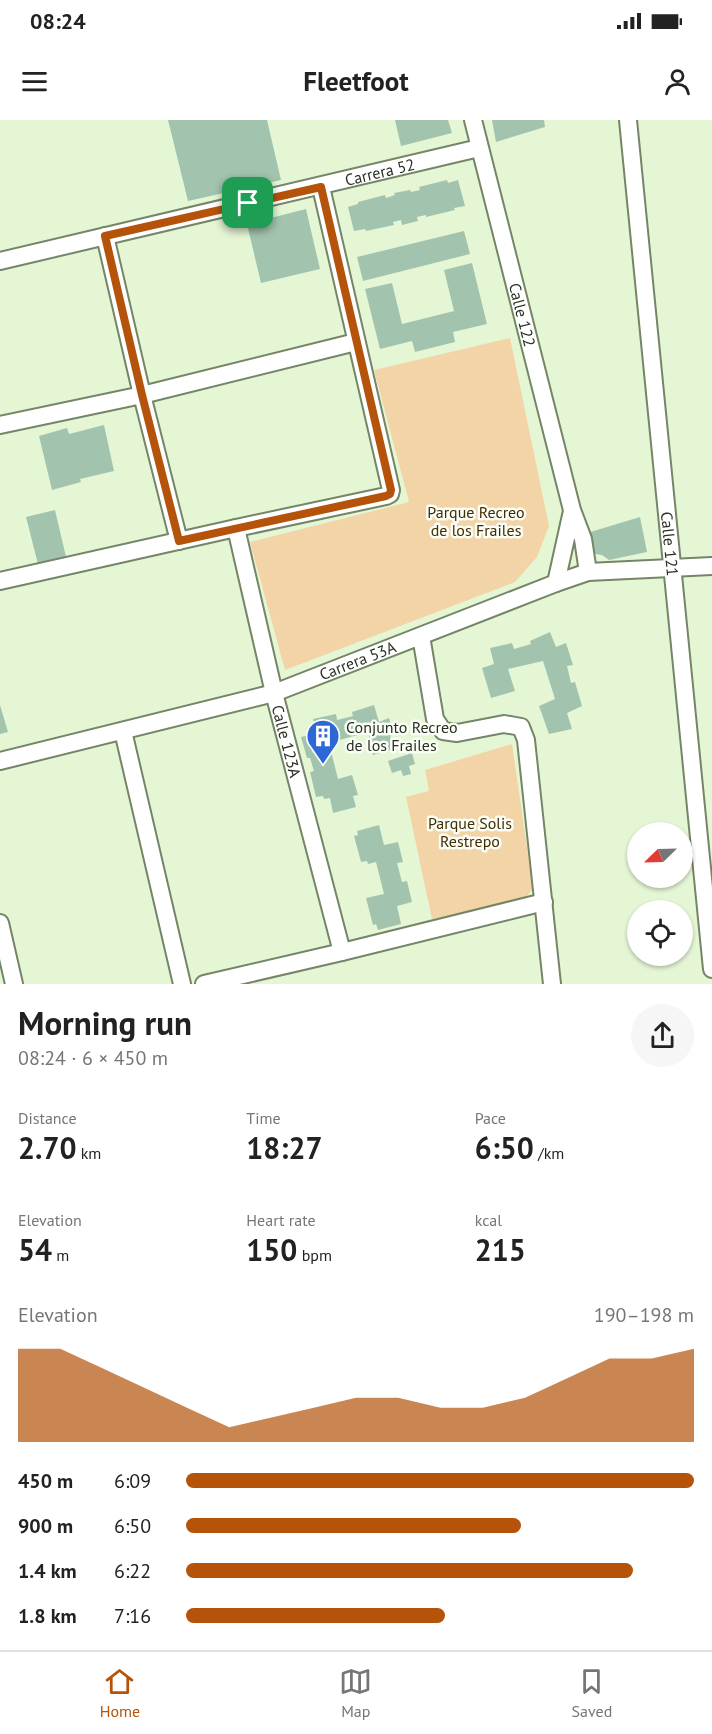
<!DOCTYPE html>
<html lang="en">
<head>
<meta charset="utf-8">
<style>
  :root { --surface:#fff; --page:#f6f6f6; --text:#222; --muted:#767676; --line:#e0e0e0; --accent:#b45309 }
  body { margin:0; font-family:"PT Sans",sans-serif; background:var(--page); color:var(--text); height:100vh; display:flex; flex-direction:column; font-size:22px; white-space:nowrap }
  * { box-sizing:border-box; margin:0 }
  p { font-size:20px; color:var(--muted) }
  .icon { flex:none; width:33px; height:33px; fill:none; stroke:currentColor; stroke-width:2; stroke-linecap:round; stroke-linejoin:round }
  .map { position:relative; height:864px; overflow:hidden }
  .details { display:flex; flex-direction:column; background:var(--surface); flex:1 }
  .details>* { flex:none }
  .needle { width:39px; rotate:247deg }
  .controls { position:absolute; left:627px; top:702px; display:grid; gap:12px }
  .controls a { display:grid; place-items:center; width:66px; height:66px; border-radius:50%; background:var(--surface); box-shadow:0 2px 4px #0004; font-size:30px }
  .pin { position:absolute; display:grid; place-items:center; width:51px; height:51px; color:#fff; margin:-26px; border-radius:12px; box-shadow:0 3px 9px #0006 }
  .round { display:grid; place-items:center; flex:none; width:63px; height:63px; border-radius:32px; background:var(--page) }
  .overview { display:flex; align-items:center; justify-content:space-between; height:102px; padding:0 18px }
  h1 { font-size:33px; font-weight:700; line-height:45px }
  .figures { display:grid; grid-template-columns:repeat(3,1fr); gap:9px; height:102px; padding:6px 18px }
  .figures div { display:grid; align-content:center }
  .figures b { font-size:30px; font-weight:700 }
  .figures small { font-size:16px; font-weight:400 }
  .figures p { font-size:16px }
  .chart { height:168px; padding:12px 18px }
  .chart p { display:flex; justify-content:space-between }
  .chart svg { width:100%; height:108px; margin-top:6px; fill:var(--accent); opacity:.7 }
  ul { padding:0 18px; list-style:none; font-size:20px }
  li { display:grid; grid-template-columns:96px 72px 1fr; align-items:center; height:45px }
  li i { height:15px; border-radius:8px; background:var(--accent) }
  .status { display:flex; justify-content:space-between; align-items:center; height:42px; padding:0 30px; background:var(--surface); direction:ltr }
  .status svg { height:16px; fill:currentColor }
  header { display:flex; justify-content:space-between; align-items:center; height:78px; padding:0 18px; background:var(--surface); font-size:27px; font-weight:700 }
  .menu { display:flex; justify-content:space-around; align-items:center; height:84px; border-top:2px solid var(--line); background:var(--surface); font-size:16px; color:var(--muted) }
  .menu a { display:grid; justify-items:center; gap:3px }
  .menu .selected { color:var(--accent) }
  .map>svg:first-child { display:block }
  .green { fill:#f3d4a7 }
  .building { fill:#a2c4ae }
  .lines { fill:none; stroke-linecap:round; stroke-linejoin:round }
  .street-casing { stroke:#758567; stroke-width:20 }
  .street { stroke:#fff; stroke-width:16 }
  .route-casing { stroke:#fff; stroke-width:12 }
  .route { stroke:#b45309; stroke-width:8 }
  .labels { text-anchor:middle; dominant-baseline:central; stroke-width:5; stroke-linejoin:round; paint-order:stroke }
  .street-label { font-size:16px; fill:#282f22; stroke:#fafef7 }
  .park-label { font-size:16px; fill:#422c02; stroke:#fafef7 }
  .poi-label { font-size:16px; fill:#282f22; stroke:#fafef7; text-anchor:start }
</style>
</head>
<body>
<div class="status"><b>08:24</b><svg viewBox="0 0 49 12"><path d="M0 12V9h3v3zM5 12V6h3v6zM10 12V3h3v9zM15 12V0h3v12zM26 1h20v11H26zM47 4h2v5h-2z"/></svg></div>
<header><svg class="icon" aria-label="menu" viewBox="0 0 24 24"><path d="M4 6h16M4 12h16M4 18h16"/></svg>Fleetfoot<svg class="icon" aria-label="person" viewBox="0 0 24 24"><circle cx="12" cy="8" r="4"/><path d="M4 21q1-7 8-7t8 7"/></svg></header>
<div class="map">
<svg width="712" height="864" viewBox="0 0 712 864">
  <rect width="100%" height="100%" fill="#e5f6d5"/>
  <g class="green">
    <path d="M510,218L549,406L537,437L515,462L285,550L250,422L409,382L374,250Z"/>
    <path d="M512,624L533,769L522,782L432,799L406,677L429,671L425,650Z"/>
  </g>
  <g class="building">
    <path d="M168,0H267L281,60L188,81Z"/>
    <path d="M395,0H448L452,13L401,26Z"/>
    <path d="M492,0H544L545,7L496,22Z"/>
    <path d="M447,60L448,63L458,60L465,86L454,88L455,90L426,97V95L417,97L418,101L402,105L401,100L393,102L394,105L366,111L365,109L354,111L348,87L358,84V82L385,75L386,78L395,75L394,73L410,70L411,72L420,70L419,67Z"/>
    <path d="M306,89L320,149L261,163L247,104Z"/>
    <path d="M464,111L470,134L363,161L357,137Z"/>
    <path d="M472,143L487,204L453,212L455,222L415,232L412,221L380,229L365,169L392,163L402,204L454,191L444,150Z"/>
    <path d="M104,305L114,351L80,359L81,362L52,370L39,316L67,308L69,314Z"/>
    <path d="M55,390L66,437L38,444L26,397Z"/>
    <path d="M640,397L647,432L609,440L602,435L595,434L587,413Z"/>
    <path d="M550,512L556,527L566,523L573,545L567,546L571,563L575,562L582,586L567,593L572,609L549,614L539,586L555,579L543,541L508,549L515,571L491,578L482,548L494,544L490,528L512,523L514,529L531,524L530,521Z"/>
    <path d="M0,585L8,612L0,614Z"/>
    <path d="M374,585L379,602L389,598L394,615L390,616L394,629L373,635L368,612L329,623L338,659L352,655L358,675L353,676L356,687L333,693L330,678L324,679L323,676L316,677L310,652L314,651L310,638H307L301,617L317,613L313,599L336,594L337,600L353,596L352,592Z"/>
    <path d="M412,633L415,644L409,646L411,654L403,656L401,650L392,653L388,641Z"/>
    <path d="M379,705L384,725L398,722L403,742L397,743L402,762L407,761L412,782L397,786L401,804L378,810L376,804L373,805L366,778L384,774L376,742L368,744L367,741L361,742L354,716L358,715L357,711Z"/>
  </g>
  <g class="lines">
    <g class="street-casing">
      <g id="street">
        <path id="s1" d="M473,0L572,390L583,419L588,452"/>
        <path id="s2" d="M628,0L712,849"/>
        <path d="M105,116L142,275L179,421"/>
        <path id="s3" d="M0,141C160,103 320,67 479,28"/>
        <path d="M0,305L142,275L356,222"/>
        <path id="s4" d="M236,408L274,573L342,832"/>
        <path d="M0,461L236,408L386,376L390,374L391,370L321,67"/>
        <path d="M556,463L572,391"/>
        <path d="M421,516L435,599L443,611L457,613L504,604L521,607L526,620L552,864"/>
        <path d="M123,611L182,864"/>
        <path id="s5" d="M0,641L274,573L556,463L588,452L712,446"/>
        <path d="M0,803L14,864"/>
        <path d="M204,864L342,832L544,782"/>
      </g>
    </g>
    <use href="#street" class="street"/>
  </g>
  <g class="lines">
    <g class="route-casing">
      <path id="route" d="M321,67L391,370L390,374L386,376L179,421L142,275L105,116Z"/>
    </g>
    <use href="#route" class="route"/>
  </g>
  <defs>
    <g id="building-pin" transform="scale(1.725)"><path d="M0 17L-7.5 6A9.5 9.5 0 1 1 7.5 6Z" fill="#2e68d6" stroke="#fafef7"/><path d="M-4-6H4V6H1V3H-1V6H-4ZM-2.5-4.3h1.7v1.8h-1.7ZM.8-4.3h1.7v1.8H.8ZM-2.5-1h1.7V.8h-1.7ZM.8-1h1.7V.8H.8Z" fill="#fff"/></g>
  </defs>
  <g fill-rule="evenodd">
    <use href="#building-pin" x="323" y="616"/>
  </g>
  <g class="labels">
    <g class="street-label">
      <text stroke="none"><textPath href="#s3" startOffset="390">Carrera 52</textPath></text>
      <text stroke="none"><textPath href="#s1" startOffset="201">Calle 122</textPath></text>
      <text stroke="none"><textPath href="#s2" startOffset="426">Calle 121</textPath></text>
      <text stroke="none"><textPath href="#s5" startOffset="372">Carrera 53A</textPath></text>
      <text stroke="none"><textPath href="#s4" startOffset="219">Calle 123A</textPath></text>
    </g>
    <g class="park-label">
      <text x="476" y="392">Parque Recreo<tspan x="476" dy="18">de los Frailes</tspan></text>
      <text x="470" y="703">Parque Solis<tspan x="470" dy="18">Restrepo</tspan></text>
    </g>
    <g class="poi-label">
      <text x="346" y="607">Conjunto Recreo<tspan x="346" dy="18">de los Frailes</tspan></text>
    </g>
  </g>
</svg>
<div class="controls">
<a><svg class="needle" viewBox="-14 -14 28 28"><path d="M0-13l5 13h-10z" fill="#e53935"/><path d="M0 13l5-13h-10z" fill="#767676"/></svg></a>
<a><svg class="icon" aria-label="locate" viewBox="0 0 24 24"><circle cx="12" cy="12" r="6"/><path d="M12 2v4M12 18v4M2 12h4M18 12h4"/></svg></a>
</div>
<div class="pin" style="left:248px;top:83px;background:#1e9e55"><svg class="icon" aria-label="arrive" viewBox="0 0 24 24"><path d="M6 21V4h12l-3 4 3 4H6"/></svg></div>
</div>
<section class="details">
<div class="overview"><div><h1>Morning run</h1><p>08:24 · 6 × 450 m</p></div><a class="round"><svg class="icon" aria-label="share" viewBox="0 0 24 24"><path d="M12 15V3M7 8l5-5 5 5M5 13v7h14v-7"/></svg></a></div>
<div class="figures">
<div><p>Distance</p><b>2.70<small> km</small></b></div>
<div><p>Time</p><b>18:27</b></div>
<div><p>Pace</p><b>6:50<small> /km</small></b></div>
</div>
<div class="figures">
<div><p>Elevation</p><b>54<small> m</small></b></div>
<div><p>Heart rate</p><b>150<small> bpm</small></b></div>
<div><p>kcal</p><b>215</b></div>
</div>
<div class="chart"><p><span>Elevation</span>190–198 m</p>
<svg viewBox="0 0 160 44" preserveAspectRatio="none"><path d="M0 44V6L10 6L20 14L30 22L40 30L50 38L60 34L70 30L80 26L90 26L100 30L110 30L120 26L130 18L140 10L150 10L160 6V44z"/></svg>
</div>
<ul>
<li><b>450 m</b>6:09<i style="width:100%"></i></li>
<li><b>900 m</b>6:50<i style="width:66%"></i></li>
<li><b>1.4 km</b>6:22<i style="width:88%"></i></li>
<li><b>1.8 km</b>7:16<i style="width:51%"></i></li>
</ul>
</section>
<nav class="menu">
<a class="selected"><svg class="icon" aria-label="home" viewBox="0 0 24 24"><path d="M3 11l9-7 9 7M6 9v11h12V9"/></svg>Home</a>
<a><svg class="icon" aria-label="map" viewBox="0 0 24 24"><path d="M3 6l6-2 6 2 6-2v14l-6 2-6-2-6 2zM9 4v14M15 6v14"/></svg>Map</a>
<a><svg class="icon" aria-label="saved" viewBox="0 0 24 24"><path d="M7 4h10v16l-5-4-5 4z"/></svg>Saved</a>
</nav>
</body>
</html>
